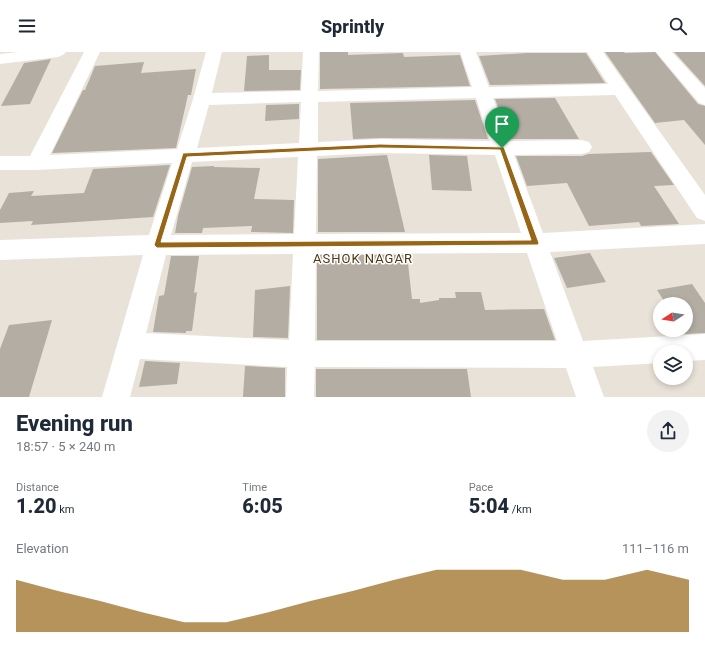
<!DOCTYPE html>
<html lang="en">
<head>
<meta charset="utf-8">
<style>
  :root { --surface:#fff; --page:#f2f2f3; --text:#1f2937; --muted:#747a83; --accent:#966616 }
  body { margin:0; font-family:Roboto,sans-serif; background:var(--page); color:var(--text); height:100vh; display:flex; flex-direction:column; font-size:15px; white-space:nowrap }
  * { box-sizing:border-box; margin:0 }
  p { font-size:13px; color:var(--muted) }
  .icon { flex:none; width:22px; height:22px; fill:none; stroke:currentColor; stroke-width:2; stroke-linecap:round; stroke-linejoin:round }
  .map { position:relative; height:345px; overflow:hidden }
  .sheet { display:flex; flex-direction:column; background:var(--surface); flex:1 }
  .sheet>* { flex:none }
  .needle { width:26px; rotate:258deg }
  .tools { position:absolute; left:653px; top:245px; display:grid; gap:8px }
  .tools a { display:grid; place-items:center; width:40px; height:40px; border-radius:50%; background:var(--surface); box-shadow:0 2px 6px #0003; font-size:20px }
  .pin { position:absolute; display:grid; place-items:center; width:34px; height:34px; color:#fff; margin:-41px -17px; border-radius:50% 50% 50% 0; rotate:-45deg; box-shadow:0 0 4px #0007 }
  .pin .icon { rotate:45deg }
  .round { display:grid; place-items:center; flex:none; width:42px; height:42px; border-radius:21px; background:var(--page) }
  .headline { display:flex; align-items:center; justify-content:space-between; height:68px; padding:0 16px }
  h1 { font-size:22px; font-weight:800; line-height:30px }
  .figures { display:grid; grid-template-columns:repeat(3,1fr); gap:6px; height:68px; padding:4px 16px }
  .figures div { display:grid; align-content:center }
  .figures b { font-size:20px; font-weight:800 }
  .figures small { font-size:11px; font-weight:400 }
  .figures p { font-size:11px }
  .chart { height:112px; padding:8px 16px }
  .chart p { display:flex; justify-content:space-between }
  .chart svg { width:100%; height:72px; margin-top:4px; fill:var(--accent); opacity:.7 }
  header { display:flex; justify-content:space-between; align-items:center; height:52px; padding:0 16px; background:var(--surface); font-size:18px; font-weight:800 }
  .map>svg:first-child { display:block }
  .building { fill:#b3ada3 }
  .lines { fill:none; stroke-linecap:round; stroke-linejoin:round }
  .minor { fill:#fff; fill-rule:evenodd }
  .route { fill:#966616; stroke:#fff; fill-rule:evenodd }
  .labels { text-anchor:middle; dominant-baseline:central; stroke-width:3; stroke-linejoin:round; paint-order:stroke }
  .neighbourhood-label { font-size:13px; letter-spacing:1px; fill:#4e3713; stroke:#fff }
</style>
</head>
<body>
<header><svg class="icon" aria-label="menu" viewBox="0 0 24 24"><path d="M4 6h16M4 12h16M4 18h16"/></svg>Sprintly<svg class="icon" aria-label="search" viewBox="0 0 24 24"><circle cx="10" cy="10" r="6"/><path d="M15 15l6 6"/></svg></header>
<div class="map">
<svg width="705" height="345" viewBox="0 0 705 345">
  <rect width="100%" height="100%" fill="#e9e2d8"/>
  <g class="building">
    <path d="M320,0H348V3L403,1L404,5L460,3L470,34L320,37Z"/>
    <path d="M605,0H624L625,1L655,0L698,52L705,54V93L684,68L655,71Z"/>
    <path d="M674,0H705V34Z"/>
    <path d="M527,1H586L605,31L490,33L479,4Z"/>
    <path d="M269,3V18H301L300,38L244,39L247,4Z"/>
    <path d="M51,7L30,52L1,54L24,11Z"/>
    <path d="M144,10L141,21L196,17L191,43H188L176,96L52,101L83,38H85L95,14Z"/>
    <path d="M555,46L579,87H510L495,47Z"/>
    <path d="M475,48L488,87L380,86L353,87L350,51Z"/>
    <path d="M299,52V67L265,69L266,53Z"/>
    <path d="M651,100L674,133L654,134L679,172L641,174L639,170L589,174L567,131L527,134L516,104H582L588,102Z"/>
    <path d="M387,103L405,180H318V107Z"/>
    <path d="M429,103L467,104L472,139L432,138Z"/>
    <path d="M170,113L153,165L31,173L33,169L0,171V158L9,141L34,139L31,144L84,141L93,117Z"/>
    <path d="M214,114V115L260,116L254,147L294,148L293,181L251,180L252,174L203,176L202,181H175L178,164L192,115Z"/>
    <path d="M590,201L606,230L567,236L554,206Z"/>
    <path d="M317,203H407L412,247H420V251L439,248V246H456L455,240H481L485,258L544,257L555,288H317Z"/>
    <path d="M171,204H199L194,241L197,240L192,279H186V281L153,280L159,244L164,243Z"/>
    <path d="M692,232L705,251V281L685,282L683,278H686V252H666L657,238Z"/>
    <path d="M290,234L288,286L253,285L255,238Z"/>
    <path d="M52,268L29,345H0V297L9,273Z"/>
    <path d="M145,309L180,311L177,332L139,335Z"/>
    <path d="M245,314L285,316V345H243Z"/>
    <path d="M316,317H467L471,345H316Z"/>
  </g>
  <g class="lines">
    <g class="minor">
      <path d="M19,0H66L63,3L58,5L0,12V2Z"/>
      <path d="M84,0H100L50,103L177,97L193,47L206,0H222L212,41L301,39L303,0H319L318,39L472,35L460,0H476L489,35L608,32L587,0H603L705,143V169L697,166L615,43L493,46L509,89L582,88L589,90L592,95L589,100L582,102L514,103L543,181L705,172V192L550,200L583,289L705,282V308L686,309V300H660V311L593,315L604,345H576L566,316L315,315L314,345H286L287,315L140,307L130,345H102L143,203L0,208V188L149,183L172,111L36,118H0V104H30ZM476,46L490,89L380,87L318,90V50ZM301,50L299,91L197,96L209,53ZM380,101L495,103L521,181L316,182L317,104ZM298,105L294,182L171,183L192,110ZM527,201L557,289H315L316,202ZM293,202L289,288L146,281L166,203Z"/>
      <path d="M656,0H672L705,36V53L699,51Z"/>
    </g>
  </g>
  <path class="route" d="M380,92L504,95L539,191L538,193L157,196L154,193L183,101ZM380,96L500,98L531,188L161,190L187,105Z"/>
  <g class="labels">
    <g class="neighbourhood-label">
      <text x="363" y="206">ASHOK NAGAR</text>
    </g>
  </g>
</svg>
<div class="tools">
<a><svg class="needle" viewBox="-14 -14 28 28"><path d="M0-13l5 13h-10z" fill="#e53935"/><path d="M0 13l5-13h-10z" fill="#747a83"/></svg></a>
<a><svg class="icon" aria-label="layers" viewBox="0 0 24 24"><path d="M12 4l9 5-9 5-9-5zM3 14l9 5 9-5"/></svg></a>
</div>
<div class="pin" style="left:502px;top:96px;background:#1e9e55"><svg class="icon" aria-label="arrive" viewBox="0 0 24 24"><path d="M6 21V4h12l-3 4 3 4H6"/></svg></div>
</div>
<section class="sheet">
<div class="headline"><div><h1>Evening run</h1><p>18:57 · 5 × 240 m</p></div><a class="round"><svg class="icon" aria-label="share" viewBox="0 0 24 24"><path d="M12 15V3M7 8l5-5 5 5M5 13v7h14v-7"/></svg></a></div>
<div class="figures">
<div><p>Distance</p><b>1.20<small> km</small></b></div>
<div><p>Time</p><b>6:05</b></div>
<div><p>Pace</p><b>5:04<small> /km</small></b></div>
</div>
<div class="chart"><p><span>Elevation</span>111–116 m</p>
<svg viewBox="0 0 160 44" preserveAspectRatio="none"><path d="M0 44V12L10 19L20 25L30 32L40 38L50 38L60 32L70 25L80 19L90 12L100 6L110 6L120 6L130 12L140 12L150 6L160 12V44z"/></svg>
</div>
</section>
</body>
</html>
